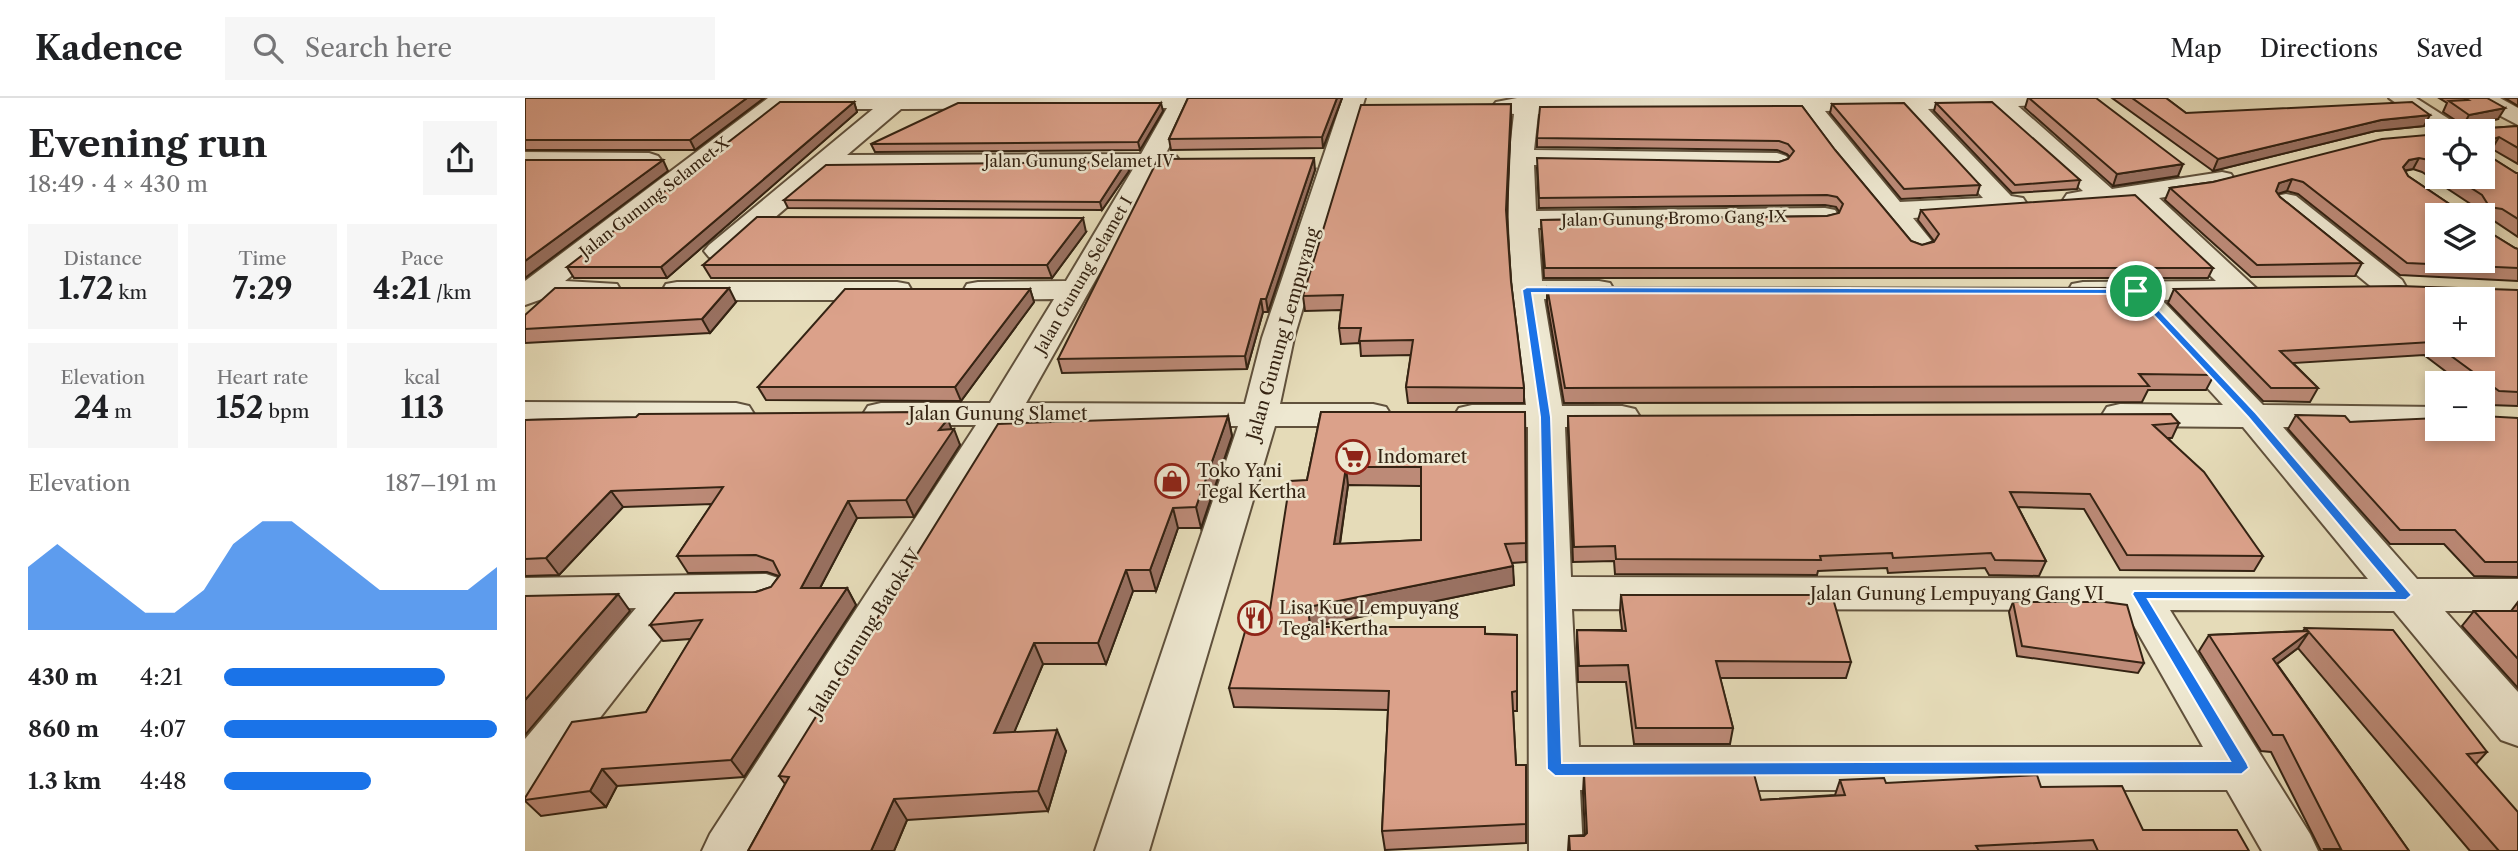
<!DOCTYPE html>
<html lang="en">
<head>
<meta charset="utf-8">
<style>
  :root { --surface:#fff; --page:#f6f6f6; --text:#202124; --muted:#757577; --line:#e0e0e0; --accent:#1a73e8 }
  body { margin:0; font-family:"Libre Caslon Text",serif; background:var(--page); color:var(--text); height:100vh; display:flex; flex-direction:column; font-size:26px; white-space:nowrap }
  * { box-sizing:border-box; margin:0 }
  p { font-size:23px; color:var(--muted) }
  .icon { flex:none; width:38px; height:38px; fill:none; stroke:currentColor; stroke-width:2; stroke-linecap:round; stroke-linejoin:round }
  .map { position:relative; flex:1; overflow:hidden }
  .details { display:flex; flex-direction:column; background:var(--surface); width:525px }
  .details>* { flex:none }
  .buttons { position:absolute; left:1900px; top:21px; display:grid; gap:14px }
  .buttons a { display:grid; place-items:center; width:70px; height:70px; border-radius:0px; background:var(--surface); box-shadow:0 4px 10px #0003; font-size:35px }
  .pin { position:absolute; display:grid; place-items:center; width:60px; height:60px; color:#fff; margin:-30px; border:4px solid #fff; border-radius:50%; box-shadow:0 2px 7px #0007 }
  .round { display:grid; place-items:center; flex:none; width:74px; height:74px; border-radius:0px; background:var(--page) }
  .summary { display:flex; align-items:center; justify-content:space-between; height:119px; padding:0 28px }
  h1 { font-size:38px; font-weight:700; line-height:52px }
  .stats { display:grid; grid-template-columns:repeat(3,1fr); gap:10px; height:119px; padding:7px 28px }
  .stats div { display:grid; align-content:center; border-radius:0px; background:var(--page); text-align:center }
  .stats b { font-size:30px; font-weight:700 }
  .stats small { font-size:19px; font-weight:400 }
  .stats p { font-size:19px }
  .chart { height:196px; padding:14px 28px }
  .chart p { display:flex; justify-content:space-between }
  .chart svg { width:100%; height:126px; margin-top:7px; fill:var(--accent); opacity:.7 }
  ul { padding:0 28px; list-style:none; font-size:23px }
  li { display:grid; grid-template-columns:112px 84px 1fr; align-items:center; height:52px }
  li i { height:18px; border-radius:9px; background:var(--accent) }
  header { display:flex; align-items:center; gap:42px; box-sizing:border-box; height:98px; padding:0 35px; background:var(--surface); border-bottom:2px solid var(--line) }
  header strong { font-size:33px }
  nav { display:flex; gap:38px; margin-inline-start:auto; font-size:24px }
  .search { width:490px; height:63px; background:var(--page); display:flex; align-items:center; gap:18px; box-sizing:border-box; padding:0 24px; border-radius:0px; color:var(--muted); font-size:26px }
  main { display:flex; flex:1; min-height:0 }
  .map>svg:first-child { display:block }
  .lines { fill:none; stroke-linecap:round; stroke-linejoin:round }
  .minor-casing { stroke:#60513c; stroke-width:4 }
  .minor { fill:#eee8d1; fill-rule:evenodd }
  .wall { fill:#bc8a77; stroke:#342313; stroke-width:2; fill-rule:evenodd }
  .shaded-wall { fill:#997161; stroke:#342313; stroke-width:2 }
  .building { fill:#dba18a; stroke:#342313; stroke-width:2; fill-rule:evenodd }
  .route { fill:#1a73e8; stroke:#fff; stroke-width:2; fill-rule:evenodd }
  .labels { text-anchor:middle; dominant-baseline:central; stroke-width:5; stroke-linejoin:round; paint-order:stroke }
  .far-street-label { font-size:16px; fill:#342313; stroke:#eee8d1 }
  .street-label { font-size:18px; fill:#342313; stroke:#eee8d1 }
  .poi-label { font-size:18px; fill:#342313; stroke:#eee8d1; text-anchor:start }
</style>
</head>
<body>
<header>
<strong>Kadence</strong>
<div class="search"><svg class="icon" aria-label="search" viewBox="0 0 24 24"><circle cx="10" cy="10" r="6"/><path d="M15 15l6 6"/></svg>Search here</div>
<nav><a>Map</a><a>Directions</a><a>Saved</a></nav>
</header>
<main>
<section class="details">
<div class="summary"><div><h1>Evening run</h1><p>18:49 · 4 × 430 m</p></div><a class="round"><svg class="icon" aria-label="share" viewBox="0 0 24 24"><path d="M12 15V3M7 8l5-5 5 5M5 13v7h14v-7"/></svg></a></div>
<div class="stats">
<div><p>Distance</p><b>1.72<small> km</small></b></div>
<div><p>Time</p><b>7:29</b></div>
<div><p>Pace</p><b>4:21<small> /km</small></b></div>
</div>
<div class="stats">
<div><p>Elevation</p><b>24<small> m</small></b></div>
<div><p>Heart rate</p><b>152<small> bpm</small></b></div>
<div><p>kcal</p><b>113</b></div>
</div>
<div class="chart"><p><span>Elevation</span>187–191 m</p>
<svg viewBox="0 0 160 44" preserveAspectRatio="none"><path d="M0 44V22L10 14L20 22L30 30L40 38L50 38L60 30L70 14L80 6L90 6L100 14L110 22L120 30L130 30L140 30L150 30L160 22V44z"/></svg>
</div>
<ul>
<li><b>430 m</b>4:21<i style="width:81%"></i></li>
<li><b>860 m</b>4:07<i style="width:100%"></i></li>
<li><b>1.3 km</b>4:48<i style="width:54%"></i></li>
</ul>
</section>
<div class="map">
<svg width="1993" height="753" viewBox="0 0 1993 753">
  <rect width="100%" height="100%" fill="#e5dbb8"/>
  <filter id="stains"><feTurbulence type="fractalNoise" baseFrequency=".00286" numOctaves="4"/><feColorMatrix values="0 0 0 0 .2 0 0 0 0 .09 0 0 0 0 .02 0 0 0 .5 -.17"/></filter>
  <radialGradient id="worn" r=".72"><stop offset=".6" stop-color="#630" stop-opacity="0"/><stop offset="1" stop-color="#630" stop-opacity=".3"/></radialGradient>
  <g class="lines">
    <g class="minor-casing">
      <g id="minor">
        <path d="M243,0H670L641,55L651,58L655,63L651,68L633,71L501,305L720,306L737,240L818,0H840L769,240L755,306H848L861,309L866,317L861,325L848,328H750L624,753H570L713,328L488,327L234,753H177L185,736L451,327H356L343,324L338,316L343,308L356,305H465L529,201L453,202L442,200L438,193L442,186L453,184L541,183L608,71L304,73L204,159L194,162L184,159L179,153L184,147L348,11H258L40,183L92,186L96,193L92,200L81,202L17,201L0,207V183ZM642,10L616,56L322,57L376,11Z"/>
        <path d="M992,0H1551L1548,5L1493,8L1587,91L1697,74L1706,76L1710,82L1706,88L1634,100L1732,191L1728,198L1717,200L1637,202L1738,307L1913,309V331L1758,329L1892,481H1993V513H1920L1993,594V648L1976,642L1869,513L1645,512L1785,736L1793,753H1737L1702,692H1055L1058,753H1004L1003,329H947L934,326L929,318L934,310L947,307H1001C989,211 976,113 989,16L971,14L967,9L971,4ZM1466,9L1558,93L1542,96L1538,102L1542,108L1552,110L1607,104L1691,183L1558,184L1547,186L1543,193L1547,200L1558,202H1602L1698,307L1595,306L1582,309L1577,317L1582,325L1595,328L1718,329L1843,481L1046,479L1040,329L1097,330L1110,327L1115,319L1110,311L1097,308H1037L1019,201H1074L1085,199L1089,192L1085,185L1074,183H1017L1013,130L1300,126L1310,124L1314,118L1310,112L1300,110L1011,113L1009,67L1252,71L1261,68L1265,63L1261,58L1252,55L1009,52L1013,16L1277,14L1310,60L1385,152L1395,155L1405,152L1409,146L1388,120L1498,112L1502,106L1498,100L1486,98L1403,11ZM1378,11L1458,100L1375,104L1300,13ZM1047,511L1600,512L1678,649H1054Z"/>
        <path d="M1864,0H1891L1935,28L1938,33L1913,35Z"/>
        <path d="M1948,0H1975L1993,10V27L1951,5Z"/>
        <path d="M0,54L124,55L133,58L137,63L133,68L124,71L0,70Z"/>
        <path d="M1761,96L1771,98L1877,182L1881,189L1877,196L1866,198L1855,196L1751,110L1747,104L1751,98Z"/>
        <path d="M152,184H372L383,186L387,193L383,200L372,202H152L141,200L137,193L141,186Z"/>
        <path d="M0,304L211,305L224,308L229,316L224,324L211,327L0,326Z"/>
        <path d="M241,476L256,481L263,492L256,503L241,508L161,509L18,693L0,700V641L111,510L0,512V480Z"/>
      </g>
    </g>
    <use href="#minor" class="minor"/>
  </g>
  <g class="wall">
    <path d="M0,0H239L170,52H0Z"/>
    <path d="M663,0H817L798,50L646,52L644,41Z"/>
    <path d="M1503,0H1571L1653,78L1588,88L1500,10Z"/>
    <path d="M1587,0H1641L1661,15L1899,28L1850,33L1688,73Z"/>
    <path d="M1914,0H1962L1973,21L1957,24L1965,30L1993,28V66L1967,51L1963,52L1964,58L1991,75H1993V139L1969,123L1964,122V134L1990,150L1993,151V183L1875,177L1773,96L1762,93L1752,96L1755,99L1837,165L1830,178L1726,179L1640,102L1645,90L1688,84L1913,36V79H1958V33H1917L1922,24H1933L1918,14L1922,5ZM1888,71L1897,74L1947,107H1926L1883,78L1880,73Z"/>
    <path d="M1980,0H1993V8Z"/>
    <path d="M329,4L332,14L142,180H49L42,169Z"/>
    <path d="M1411,5L1555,82L1552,91L1487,95L1409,13Z"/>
    <path d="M1307,6L1455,87L1452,97L1376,101L1305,15Z"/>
    <path d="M1277,8L1310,52L1386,143L1397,147L1409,143L1393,122L1396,112L1688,170L1683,180H1019L1016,122L1302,118L1315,115L1311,109L1300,107L1014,110L1012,70L1254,64L1263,61L1265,59L1262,56L1252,52L1012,49V40Z"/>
    <path d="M638,13L615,52L350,54L346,46Z"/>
    <path d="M986,19L982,119L986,184L999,290V305H883L881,289L886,257L836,258L835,245L816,246L814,230L816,212L780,213L778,198Z"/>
    <path d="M601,64L604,73L577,112L263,110L259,102Z"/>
    <path d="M790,72L743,214H738L722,271L537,275L533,261Z"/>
    <path d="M561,134L527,180H186L178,167Z"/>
    <path d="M1022,189L1689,277L1681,292H1623L1617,304L1039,305L1022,204Z"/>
    <path d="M505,191L509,204L436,303L241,302L233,289Z"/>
    <path d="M1649,191L1993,192V308L1964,307L1958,302V285H1936L1899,257L1768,265L1793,290L1785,304L1738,303L1643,205Z"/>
    <path d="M211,204L185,235L0,245V217Z"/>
    <path d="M409,314L411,321L427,331L435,347L389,419L332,420L295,490H322L331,507L219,679L92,688L81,709L16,718L0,703V700L121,614L166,541L138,543L125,527L246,489L254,478L242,474L163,475L152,458L187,406L98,409L34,477L0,478V322Z"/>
    <path d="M796,314H1000L1001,464L987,465L989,487L786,529L992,537V613H988L991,667H1001V745L860,752L857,733L863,612L709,609L704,590L743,524L782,382ZM823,387L896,388V442L815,446Z"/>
    <path d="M1771,317L1825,324L1993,320V479L1949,478L1919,446H1865L1763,331Z"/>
    <path d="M703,318L707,338L676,430H653L631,493H608L581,566H518L489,634L541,653L523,713L382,722L369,753H223L260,686L254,678Z"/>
    <path d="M1043,318L1654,325L1647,340H1643L1738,458L1729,473L1595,472L1559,411L1493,409L1521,463L1514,478L1464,477L1460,470L1363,475L1362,470L1293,473L1292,477L1090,476L1089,463L1048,464L1043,333Z"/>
    <path d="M1096,497L1326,564L1321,580H1195L1208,630L1205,646H1109L1101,584H1053L1052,549V532H1097L1095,514Z"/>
    <path d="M1488,504L1619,565L1613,575L1492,558L1484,514Z"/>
    <path d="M1993,504V590L1937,528L1949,513H1986Z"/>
    <path d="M1780,530L1962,654L1951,666L1993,753H1945L1773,550L1752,566L1884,753H1796L1746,654L1736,653L1674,553L1684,537L1778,533Z"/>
    <path d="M1059,676L1236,702L1310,697L1315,682L1361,685L1516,689L1618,732L1724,753H1043L1044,738L1060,737L1058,695Z"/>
  </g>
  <g class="shaded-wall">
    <path d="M222,0H239L170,52L165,42Z"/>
    <path d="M812,0H817L798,50L797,39Z"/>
    <path d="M329,4L332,14L142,180L136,169Z"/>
    <path d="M636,5L638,13L615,52L613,44Z"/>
    <path d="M986,6V19L981,126V112Z"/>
    <path d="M1980,10L1973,21L1938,28L1944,17Z"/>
    <path d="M1905,17L1899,28L1850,33L1688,73L1693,61L1856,22Z"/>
    <path d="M1974,39L1967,51L1958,54L1962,43Z"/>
    <path d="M789,60L790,72L743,214L741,201Z"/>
    <path d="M1894,60L1888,71L1877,73L1878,69L1884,62Z"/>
    <path d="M138,62L143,73L0,180V163Z"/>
    <path d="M601,64L604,73L577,112L575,104Z"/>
    <path d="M1658,66L1653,78L1588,88L1592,76Z"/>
    <path d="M1767,81L1762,93L1749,97L1754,85Z"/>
    <path d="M558,120L561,134L527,180L522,167Z"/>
    <path d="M204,190L211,204L185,235L177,221Z"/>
    <path d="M505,191L509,204L436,303L430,289Z"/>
    <path d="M736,201L738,214L722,271L720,258Z"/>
    <path d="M409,314L415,330L423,321L427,333L429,331L435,347L389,419L381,402L404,320Z"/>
    <path d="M703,318L707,338L676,430L671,409Z"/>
    <path d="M821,369L823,387L812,465L809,446Z"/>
    <path d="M86,393L98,409L34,477L21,460Z"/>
    <path d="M323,403L332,420L286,507L276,490Z"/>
    <path d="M648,410L653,430L631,493L625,472Z"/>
    <path d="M988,468L989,487L785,529L783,509Z"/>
    <path d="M601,472L608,493L581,566L573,545Z"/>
    <path d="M322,490L331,507L219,679L206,662Z"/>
    <path d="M93,496L105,513L0,637V602Z"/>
    <path d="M1784,534L1773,550L1737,577L1748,561Z"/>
    <path d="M509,545L518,566L480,656L469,635Z"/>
    <path d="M532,632L541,653L523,713L513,693Z"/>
    <path d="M77,671L92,688L81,709L65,693Z"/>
    <path d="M369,701L382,722L369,753H346Z"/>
  </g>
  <g class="building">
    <path d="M0,0H222L165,42H0Z"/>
    <path d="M663,0H812L797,39L644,41Z"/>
    <path d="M1504,0H1571L1658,66L1592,76Z"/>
    <path d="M1607,0H1641L1661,15L1887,4L1905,17L1856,22L1693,61Z"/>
    <path d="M1939,0H1962L1980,10L1944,17L1924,3L1943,2Z"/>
    <path d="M255,4H329L136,169H42Z"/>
    <path d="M1467,4L1555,82L1490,87L1411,5Z"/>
    <path d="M433,5H636L613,44L346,46Z"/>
    <path d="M1379,5L1455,87L1379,91L1307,6Z"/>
    <path d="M986,6L981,112L986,184L999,290L881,289L888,242L834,243L836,230H814L818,197L778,198L836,7Z"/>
    <path d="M1277,8L1310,52L1386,143L1397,147L1409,144L1414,136L1396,112L1610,97L1688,170H1020L1016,122L1302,118L1314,115L1318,106L1312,99L1302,97L1014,100L1012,60L1254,64L1263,61L1269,53L1263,46L1254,43L1012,40L1015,9Z"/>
    <path d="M1922,24H1962L1965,30L1993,28V50L1974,39L1962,43L1964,58L1991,75H1993V121L1977,111L1964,109V134L1990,150L1993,151V170L1882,165L1778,84L1767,81L1754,85L1751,93L1755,99L1837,165L1732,167L1645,90L1688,84L1857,41L1913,36V68L1904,62L1894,60L1884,62L1878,69L1883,78L1926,107H1959L1962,105L1957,97L1929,79H1958V33H1920ZM1913,117H1958V163H1913Z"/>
    <path d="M789,60L741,201H736L720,258L533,261L633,61Z"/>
    <path d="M0,62H138L0,163Z"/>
    <path d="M601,64L575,104L259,102L301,67Z"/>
    <path d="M232,119L558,120L522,167H178Z"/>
    <path d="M1874,188L1993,192V294L1974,293L1907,244L1755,253L1793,290H1746L1649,191ZM1913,201H1958V247H1913Z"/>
    <path d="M1022,189L1608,190L1689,277L1614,276L1624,288L1040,290Z"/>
    <path d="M30,190H204L177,221L0,231V217Z"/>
    <path d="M320,191H505L430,289H233Z"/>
    <path d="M409,314L404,320L423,321L414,332L429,331L381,402L323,403L276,490H322L206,662L77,671L65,693L0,702V700L47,624L121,614L177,522L125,527L150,495L231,494L246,489L255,477L248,463L231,457L152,458L198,389L86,393L21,460L0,461V322L111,319L114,316Z"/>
    <path d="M796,314H1000L1001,445L980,446L988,468L783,509L785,529H960V536L992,537V593L987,594L991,667H1001V726L857,733L864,593L704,590L723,523L743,524L765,383L782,382ZM821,369H896V442L809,446Z"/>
    <path d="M1646,316L1654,325L1628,327L1679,374L1738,458L1602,457L1565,396L1485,394L1521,463L1470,462L1466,455L1368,460L1367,455L1295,458L1296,462L1091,461L1090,448L1049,449L1043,318Z"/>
    <path d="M1771,317L1820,318L1825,324L1913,320V331H1958V318L1993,320V464H1960L1930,432H1875Z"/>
    <path d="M703,318L671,409L648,410L625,472H601L573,545H509L469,635L532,632L513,693L369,701L346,753H223L264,679L254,678L473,326Z"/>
    <path d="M93,496L0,602V498Z"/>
    <path d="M1096,497H1307L1326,564L1191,563L1208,630H1111L1103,567L1054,568L1052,532L1101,533Z"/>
    <path d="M1488,504H1580L1602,507L1619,565L1497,548Z"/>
    <path d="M1949,513H1993V561Z"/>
    <path d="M1780,530L1868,532L1962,654L1942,656L1993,714V753H1974L1784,534L1748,561L1884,753H1800L1799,751H1816L1758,637H1748L1684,537L1783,533Z"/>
    <path d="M1059,676H1229L1236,702L1320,697L1315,682L1359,680L1361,685L1512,677L1516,689L1597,688L1618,732H1712L1724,753H1573L1568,742L1451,748L1454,753H1045L1044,738H1059L1062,735Z"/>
  </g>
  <path class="route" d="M1002,189L1614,191L1731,315L1887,497L1881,502L1623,501L1722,665L1724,670L1717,676L1030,678L1022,671L1015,319L997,192ZM1007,195L1609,196L1723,319L1869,493H1609L1607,496L1705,663L1037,665L1026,319Z"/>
  <defs>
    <g id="supermarket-ring" transform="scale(1.75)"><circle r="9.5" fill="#eee8d1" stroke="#8f2418" stroke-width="1.5"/><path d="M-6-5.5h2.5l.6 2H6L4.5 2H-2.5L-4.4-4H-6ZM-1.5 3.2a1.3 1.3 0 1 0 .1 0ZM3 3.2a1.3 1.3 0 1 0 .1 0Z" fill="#8f2418"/></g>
    <g id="shop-ring" transform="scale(1.75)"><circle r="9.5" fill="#eee8d1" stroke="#8f2418" stroke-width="1.5"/><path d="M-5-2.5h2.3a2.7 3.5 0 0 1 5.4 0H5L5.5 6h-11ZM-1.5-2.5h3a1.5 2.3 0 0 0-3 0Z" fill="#8f2418"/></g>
    <g id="restaurant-ring" transform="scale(1.75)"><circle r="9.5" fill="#eee8d1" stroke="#8f2418" stroke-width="1.5"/><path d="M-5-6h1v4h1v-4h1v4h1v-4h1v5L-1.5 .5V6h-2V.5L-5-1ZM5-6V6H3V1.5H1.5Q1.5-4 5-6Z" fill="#8f2418"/></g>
  </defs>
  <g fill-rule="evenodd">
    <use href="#supermarket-ring" x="828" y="359"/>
    <use href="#shop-ring" x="647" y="383"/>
    <use href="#restaurant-ring" x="730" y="520"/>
  </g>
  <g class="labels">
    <g class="far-street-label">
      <text x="554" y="63">Jalan Gunung Selamet IV</text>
      <text transform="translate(129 99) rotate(-38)">Jalan Gunung Selamet X</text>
      <text transform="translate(1149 120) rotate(-1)">Jalan Gunung Bromo Gang IX</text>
      <text transform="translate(558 177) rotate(-60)">Jalan Gunung Selamet I</text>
    </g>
    <g class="street-label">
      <text transform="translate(758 236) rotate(-74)">Jalan Gunung Lempuyang</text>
      <text x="473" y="316">Jalan Gunung Slamet</text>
      <text x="1432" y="496">Jalan Gunung Lempuyang Gang VI</text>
      <text transform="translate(340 535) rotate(-58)">Jalan Gunung Batok IV</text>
    </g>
    <g class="poi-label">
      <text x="852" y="359">Indomaret</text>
      <text x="672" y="373">Toko Yani<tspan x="672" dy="21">Tegal Kertha</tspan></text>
      <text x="754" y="510">Lisa Kue Lempuyang<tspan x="754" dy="21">Tegal Kertha</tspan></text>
    </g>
  </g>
  <rect width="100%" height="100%" filter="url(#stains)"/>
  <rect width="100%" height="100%" fill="url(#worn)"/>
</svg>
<div class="buttons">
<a><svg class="icon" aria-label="locate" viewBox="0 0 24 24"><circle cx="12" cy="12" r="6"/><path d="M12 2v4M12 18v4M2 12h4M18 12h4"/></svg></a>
<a><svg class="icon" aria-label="layers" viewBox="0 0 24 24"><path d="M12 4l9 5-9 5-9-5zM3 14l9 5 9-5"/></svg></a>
<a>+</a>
<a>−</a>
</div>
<div class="pin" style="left:1611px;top:193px;background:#1e9e55"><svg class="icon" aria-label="arrive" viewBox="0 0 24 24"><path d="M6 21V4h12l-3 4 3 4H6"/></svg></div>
</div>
</main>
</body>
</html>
